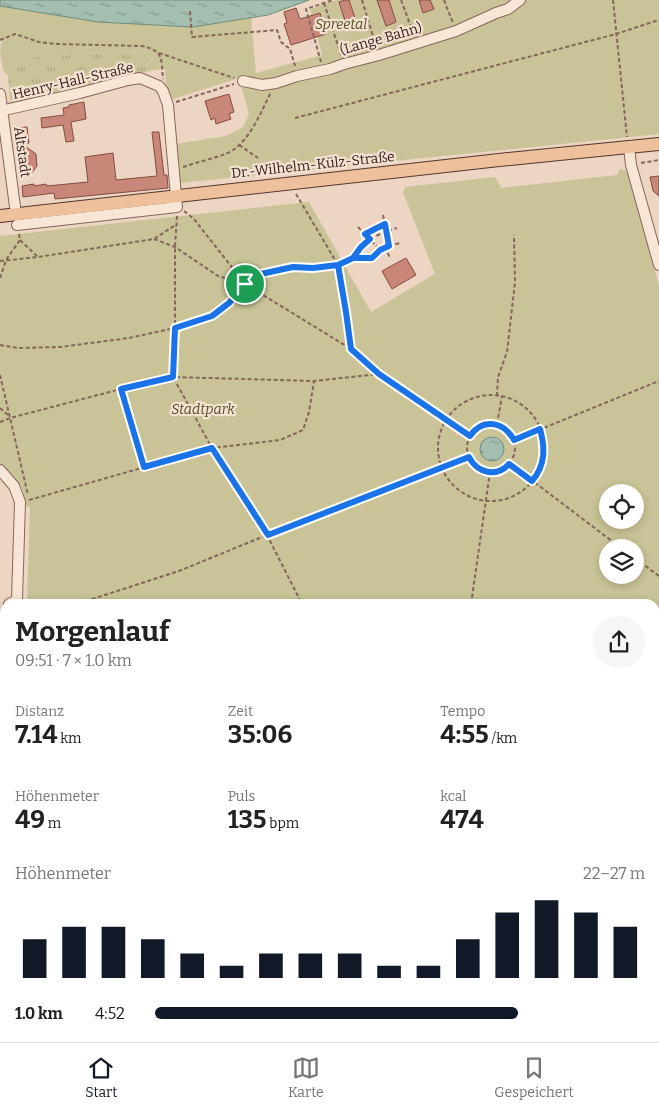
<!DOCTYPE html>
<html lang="de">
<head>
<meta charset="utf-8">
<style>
  :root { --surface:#fff; --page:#f6f6f6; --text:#222; --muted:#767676; --line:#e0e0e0; --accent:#111827 }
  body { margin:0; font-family:Bitter,serif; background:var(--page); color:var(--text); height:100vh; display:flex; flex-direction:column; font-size:19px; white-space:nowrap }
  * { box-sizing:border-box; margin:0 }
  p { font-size:16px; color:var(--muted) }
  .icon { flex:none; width:28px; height:28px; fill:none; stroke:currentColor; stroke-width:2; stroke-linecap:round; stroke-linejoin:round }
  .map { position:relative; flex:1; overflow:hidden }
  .side { position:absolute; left:0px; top:599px; width:660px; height:444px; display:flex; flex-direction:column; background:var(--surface); border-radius:15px 15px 0 0; box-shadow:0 2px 8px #0003 }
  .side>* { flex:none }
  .tools { position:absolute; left:599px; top:484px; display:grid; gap:10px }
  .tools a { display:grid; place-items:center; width:45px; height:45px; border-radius:50%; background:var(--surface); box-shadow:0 2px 8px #0003; font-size:25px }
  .pin { position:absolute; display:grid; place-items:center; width:42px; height:42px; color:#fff; margin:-21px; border:2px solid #fff; border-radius:50%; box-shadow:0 1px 5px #0007 }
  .round { display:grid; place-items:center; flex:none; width:52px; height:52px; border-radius:26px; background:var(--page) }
  .overview { display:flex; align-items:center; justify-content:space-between; height:85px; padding:0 15px }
  h1 { font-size:28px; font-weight:700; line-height:38px }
  .metrics { display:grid; grid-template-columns:repeat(3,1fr); gap:8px; height:85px; padding:5px 15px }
  .metrics div { display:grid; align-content:center }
  .metrics b { font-size:25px; font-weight:700 }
  .metrics small { font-size:14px; font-weight:400 }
  .metrics p { font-size:14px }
  .chart { height:140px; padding:10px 15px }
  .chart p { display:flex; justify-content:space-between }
  .chart svg { width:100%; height:90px; margin-top:5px; stroke:var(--accent); stroke-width:6 }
  ul { padding:0 15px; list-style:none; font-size:16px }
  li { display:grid; grid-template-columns:80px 60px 1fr; align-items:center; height:38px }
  li i { height:12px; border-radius:6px; background:var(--accent) }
  .tabs { display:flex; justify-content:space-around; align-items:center; height:70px; border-top:1px solid var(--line); background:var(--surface); font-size:14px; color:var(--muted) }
  .tabs a { display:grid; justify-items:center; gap:2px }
  .tabs .active { color:var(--accent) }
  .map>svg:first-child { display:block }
  .grass { fill:url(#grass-tufts) }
  .green { fill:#c9c397; fill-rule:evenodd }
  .water { fill:url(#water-ripples); stroke:#6c8c7c }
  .building { fill:#c9877a; stroke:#834b41 }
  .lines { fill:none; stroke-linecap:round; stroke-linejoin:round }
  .minor-casing { stroke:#85665a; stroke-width:12 }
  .major-casing { stroke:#53362e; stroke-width:14 }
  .path { stroke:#85665a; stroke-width:2; stroke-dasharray:4 2.5; stroke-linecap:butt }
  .minor { stroke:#f7e5d5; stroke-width:10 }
  .major { stroke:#eec09b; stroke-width:12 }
  .rail-casing { stroke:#36231e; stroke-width:4.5 }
  .rail { stroke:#f4e1d2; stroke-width:2.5; stroke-dasharray:8; stroke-linecap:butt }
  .route-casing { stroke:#fff; stroke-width:10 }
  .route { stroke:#1a73e8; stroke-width:6 }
  .labels { text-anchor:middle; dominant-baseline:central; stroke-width:4.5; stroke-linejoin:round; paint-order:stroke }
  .park-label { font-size:14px; font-style:italic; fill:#515125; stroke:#f4e1d2 }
  .street-label { font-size:14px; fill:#36231e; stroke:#f4e1d2 }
</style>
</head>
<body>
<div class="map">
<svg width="659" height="1042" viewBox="0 0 659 1042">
  <defs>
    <pattern id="grass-tufts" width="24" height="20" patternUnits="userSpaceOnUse" patternTransform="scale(1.25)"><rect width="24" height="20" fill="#c9c397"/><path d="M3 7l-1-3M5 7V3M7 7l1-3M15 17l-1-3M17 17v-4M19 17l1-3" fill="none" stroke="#ada782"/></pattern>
    <pattern id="water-ripples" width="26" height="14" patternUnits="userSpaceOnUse" patternTransform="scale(1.25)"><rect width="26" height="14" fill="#a4bfb0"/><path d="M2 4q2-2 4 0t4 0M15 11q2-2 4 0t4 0" fill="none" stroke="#869b8f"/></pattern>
  </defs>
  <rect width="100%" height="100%" fill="#ecd5c2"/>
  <path class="grass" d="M139,51L151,58L154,70L16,103L10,100L8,75L4,72L1,59Z"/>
  <g class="green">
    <path d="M337,0H659V134L179,183L176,144L226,136L243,127L249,114L239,78L173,99L166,89L165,69L154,70L151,58L139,51L1,59C0,53 0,46 2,41L0,39V6L98,22L192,27L251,18L256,73L322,55L310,9Z"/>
    <path d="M620,169L625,170L628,174L659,285V647H655V604H27L30,507L25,506C25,485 15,477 0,464V236L309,202L371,312L435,274L403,192L405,187L495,177L501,188L617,175ZM608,492H635V520H608ZM608,548H635V575H608Z"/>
  </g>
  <g class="water">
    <path d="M0,0H309L268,15L193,27L98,22L0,6Z"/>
    <circle cx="492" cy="449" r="12"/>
  </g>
  <g class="building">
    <path d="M345,0H349L358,27L348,30L339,2Z"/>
    <path d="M377,0H389L396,22L386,26Z"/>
    <path d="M419,0H430L434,9L423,13Z"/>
    <path d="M296,8L300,19L320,13L326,34L291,45L284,24L287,23L284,12Z"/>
    <path d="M229,94L234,112L229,114L231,119L216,124L215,118L211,120L205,101Z"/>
    <path d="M84,102L86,119L71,122L74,141L66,142L63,125L42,128L41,118L64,115L63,108L69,107V105Z"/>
    <path d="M27,127L29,143L22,144L36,154L37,166L30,175L19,167L18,157L23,151L22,140H17L16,128Z"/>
    <path d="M152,132H159L164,175H167L168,188L55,199L54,193L23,197L22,186L34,184V186L46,184L47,186L88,182L85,157L113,153L116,180L157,176Z"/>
    <path d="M659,176V196L653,191L650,177Z"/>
    <path d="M406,258L416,275L392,289L382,271Z"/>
  </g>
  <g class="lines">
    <g class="minor-casing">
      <g id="minor">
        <path d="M243,81L262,85L276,83L297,76L330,69L344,64L379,55L456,31L496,13L508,9L520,0"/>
        <path d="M0,94L16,214"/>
        <path d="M0,111L80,93L128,80L140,78L159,86L163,91L168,105L177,207L17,225"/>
        <path d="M629,147L631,165L659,265"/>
        <path d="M0,470L14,486L20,502L17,600L9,604"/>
        <path d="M655,763L659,762"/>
        <path d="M655,896L659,895"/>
        <path d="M0,945L5,942"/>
        <path d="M300,1038L304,1042"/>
        <path d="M428,1038L431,1042"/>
        <path d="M252,1042L258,1038"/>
        <path d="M449,1042L451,1038"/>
      </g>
    </g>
    <g class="major-casing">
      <path id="major" d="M0,216L499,160L659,144"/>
    </g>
    <g class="path">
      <path d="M362,0L376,46"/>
      <path d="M401,0L414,35"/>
      <path d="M444,0L453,23"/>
      <path d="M613,0L627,137"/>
      <path d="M324,3L341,55"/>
      <path d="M190,11L192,37L277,30L281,42L290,49L295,66"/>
      <path d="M0,40L15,34L39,42L56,44L142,46C164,51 161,58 163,79"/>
      <path d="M159,53L234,78"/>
      <path d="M321,62L306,9L333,0"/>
      <path d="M176,102L234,84"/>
      <path d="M295,118L616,34L659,20"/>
      <path d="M239,145L258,158"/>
      <path d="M641,163L659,160"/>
      <path d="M183,167C197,162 212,159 225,154C248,146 261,112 271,92"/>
      <path d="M296,194L338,265L346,312L351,349"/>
      <path d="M184,211L194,219L245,284L351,349L379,374L470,436"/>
      <path d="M383,215L389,246"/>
      <path d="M177,216L175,247V328L173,377L212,448L267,535L302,604"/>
      <path d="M358,227L380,250"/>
      <path d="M365,234L385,224"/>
      <path d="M154,239L175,247L218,276L245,284"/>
      <path d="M20,240L38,257"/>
      <path d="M385,247L390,258"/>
      <path d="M353,258C367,240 375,234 397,228"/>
      <path d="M0,261L38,257L154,239L177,224"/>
      <path d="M0,278L6,260L20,240L19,234"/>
      <path d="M0,345L18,348L60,347L129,338L175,328L212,316L229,303L245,284L256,275L293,267H313L338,265L353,258H372L385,247L400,243"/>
      <path d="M0,375L28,495"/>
      <path d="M121,389L144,467"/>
      <circle cx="491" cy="448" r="53"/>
      <path d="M497,396L498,377L507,352L515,282L514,235"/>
      <path d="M0,408L9,416"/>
      <path d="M0,422L10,418L121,389L173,377L314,381L379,374"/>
      <circle cx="491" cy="448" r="24"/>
      <path d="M497,424L502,396"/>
      <path d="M514,440L659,381"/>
      <path d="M509,463L621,548"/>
      <path d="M29,500L212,448L280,440L303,430L309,412L314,381"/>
      <path d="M635,558L659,576"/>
      <path d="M89,600L94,604"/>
      <path d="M53,604L89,600L179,571L267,535L469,457"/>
      <path d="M471,604L490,472"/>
      <path d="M655,626H659"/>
      <path d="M0,746L5,745"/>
    </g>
    <use href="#minor" class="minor"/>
    <use href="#major" class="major"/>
    <g class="rail-casing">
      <g id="rail">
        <path d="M655,664L659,663"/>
        <path d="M655,679L659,678"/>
        <path d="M0,761L5,760"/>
        <path d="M0,786H5"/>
      </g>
    </g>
    <use href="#rail" class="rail"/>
  </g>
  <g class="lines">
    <g class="route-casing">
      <path id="route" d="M245,284L229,303L212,316L175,328L173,377L121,389L144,467L212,448L268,535L469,457C477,473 497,478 509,464L532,481C546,465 545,447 540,429L514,440C504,422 483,417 470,436L379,374L351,349L346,312L338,265L353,258L361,247L370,239L365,234L385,224L389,246L380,250L372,258H353L338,265L313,268L293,267L256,275L245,284"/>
    </g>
    <use href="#route" class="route"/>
  </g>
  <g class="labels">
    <g class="park-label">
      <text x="341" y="24">Spreetal</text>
      <text x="203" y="409">Stadtpark</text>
    </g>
    <g class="street-label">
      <text transform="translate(381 39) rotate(-16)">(Lange Bahn)</text>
      <text transform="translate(73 81) rotate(-13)">Henry-Hall-Straße</text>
      <text transform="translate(22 152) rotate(82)">Altstadt</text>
      <text transform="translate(313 165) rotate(-6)">Dr.-Wilhelm-Külz-Straße</text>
    </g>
  </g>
</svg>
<div class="tools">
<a><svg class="icon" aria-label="locate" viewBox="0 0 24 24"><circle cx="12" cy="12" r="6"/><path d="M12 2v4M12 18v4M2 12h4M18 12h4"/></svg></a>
<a><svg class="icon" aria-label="layers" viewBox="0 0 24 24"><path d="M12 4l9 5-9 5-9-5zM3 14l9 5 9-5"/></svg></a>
</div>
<div class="pin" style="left:245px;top:284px;background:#1e9e55"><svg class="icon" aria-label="arrive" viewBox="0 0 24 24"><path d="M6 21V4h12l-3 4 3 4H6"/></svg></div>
<section class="side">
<div class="overview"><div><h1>Morgenlauf</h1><p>09:51 · 7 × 1.0 km</p></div><a class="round"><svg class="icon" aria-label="share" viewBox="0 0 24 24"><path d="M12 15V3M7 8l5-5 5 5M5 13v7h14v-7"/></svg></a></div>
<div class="metrics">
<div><p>Distanz</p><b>7.14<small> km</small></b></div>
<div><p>Zeit</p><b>35:06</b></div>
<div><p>Tempo</p><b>4:55<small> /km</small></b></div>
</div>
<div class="metrics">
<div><p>Höhenmeter</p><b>49<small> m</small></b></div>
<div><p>Puls</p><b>135<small> bpm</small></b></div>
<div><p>kcal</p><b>474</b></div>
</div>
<div class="chart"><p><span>Höhenmeter</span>22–27 m</p>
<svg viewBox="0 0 160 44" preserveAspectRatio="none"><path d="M5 44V25M15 44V19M25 44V19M35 44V25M45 44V32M55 44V38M65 44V32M75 44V32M85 44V32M95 44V38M105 44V38M115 44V25M125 44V12M135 44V6M145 44V12M155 44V19"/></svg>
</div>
<ul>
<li><b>1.0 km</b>4:52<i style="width:74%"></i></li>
</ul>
</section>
</div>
<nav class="tabs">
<a class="active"><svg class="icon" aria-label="home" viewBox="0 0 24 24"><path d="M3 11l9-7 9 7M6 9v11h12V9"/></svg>Start</a>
<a><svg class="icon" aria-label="map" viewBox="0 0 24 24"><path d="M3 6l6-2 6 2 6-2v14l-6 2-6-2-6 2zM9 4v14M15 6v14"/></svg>Karte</a>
<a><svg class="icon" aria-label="saved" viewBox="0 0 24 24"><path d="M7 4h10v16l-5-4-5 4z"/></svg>Gespeichert</a>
</nav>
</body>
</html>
